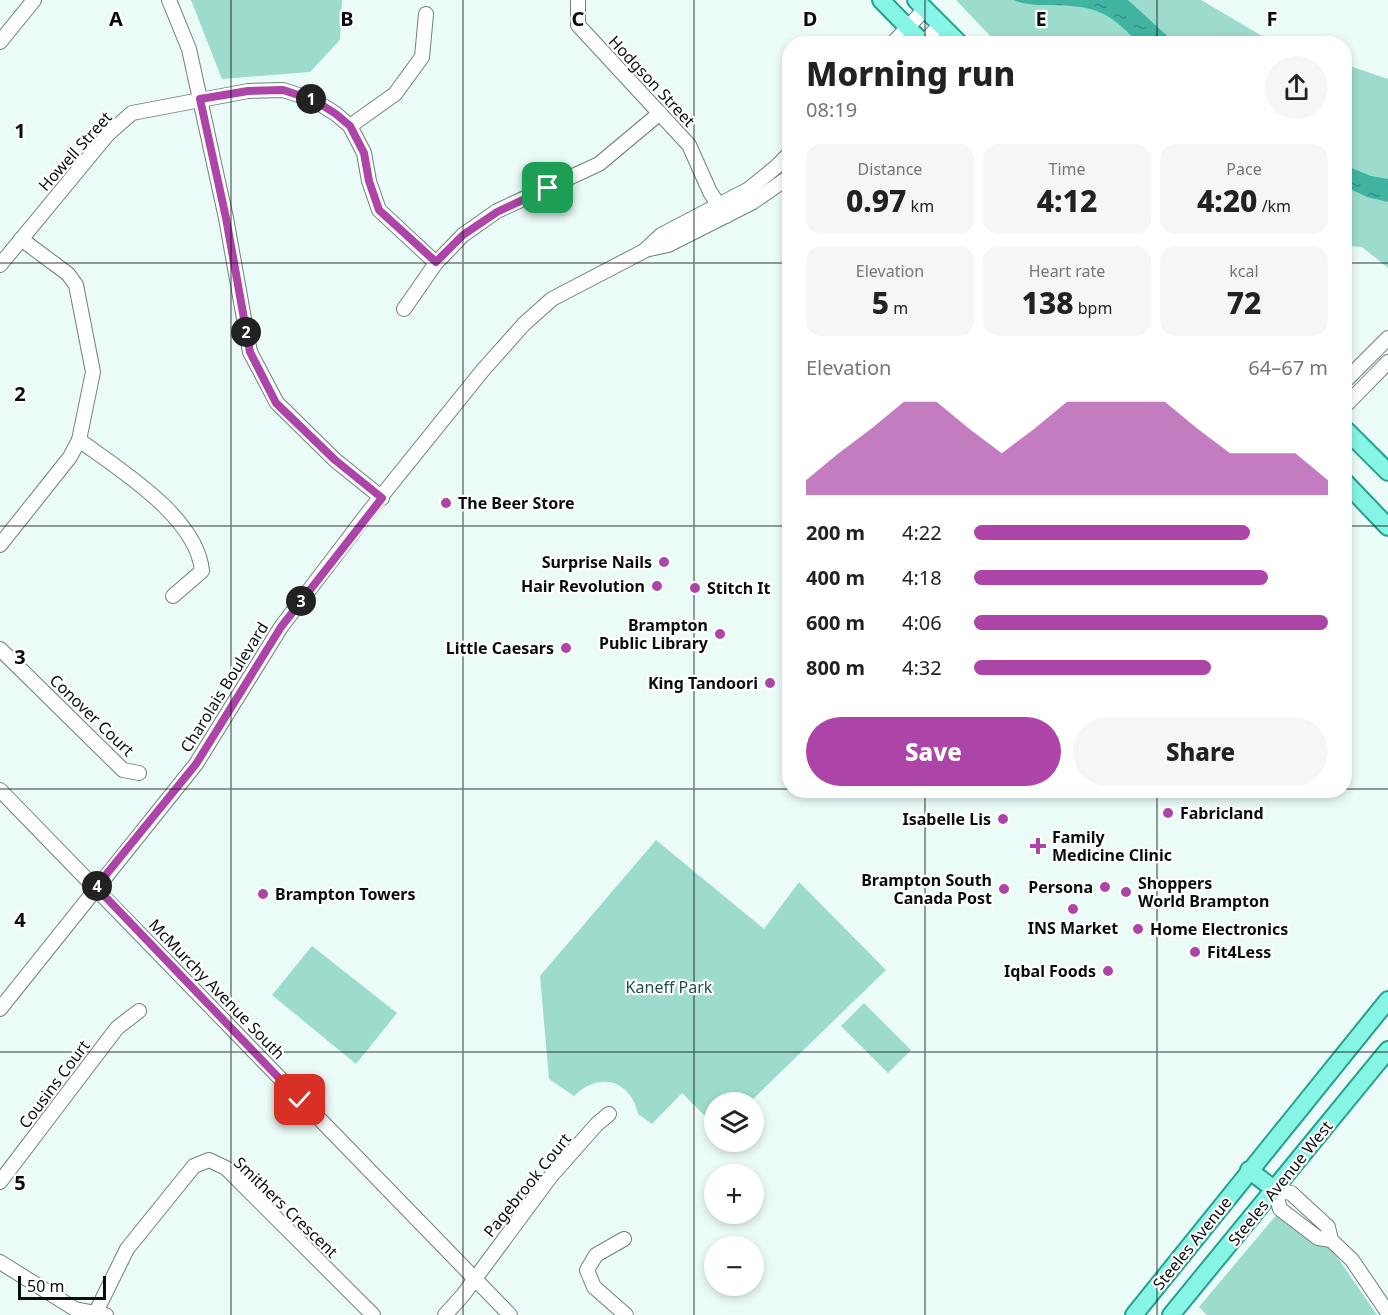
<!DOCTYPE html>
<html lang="en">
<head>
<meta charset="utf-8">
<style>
  :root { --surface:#fff; --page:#f6f6f6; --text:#222; --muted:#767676; --accent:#ac45a7 }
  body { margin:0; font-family:"Noto Sans",sans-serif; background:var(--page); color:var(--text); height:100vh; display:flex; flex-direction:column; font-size:22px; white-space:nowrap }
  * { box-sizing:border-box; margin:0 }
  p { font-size:20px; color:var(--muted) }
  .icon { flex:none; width:33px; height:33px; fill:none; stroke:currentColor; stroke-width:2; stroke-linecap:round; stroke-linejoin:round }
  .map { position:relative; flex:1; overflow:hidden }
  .sheet { position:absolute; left:782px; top:36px; width:570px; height:762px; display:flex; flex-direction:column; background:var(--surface); border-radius:24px; box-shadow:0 3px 9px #0003 }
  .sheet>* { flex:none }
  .tools { position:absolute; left:704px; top:1092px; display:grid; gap:12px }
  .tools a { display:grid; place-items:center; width:60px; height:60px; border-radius:50%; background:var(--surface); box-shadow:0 3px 9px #0003; font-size:30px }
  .scale { position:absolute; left:18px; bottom:15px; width:88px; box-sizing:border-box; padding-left:6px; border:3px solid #090e0d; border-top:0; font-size:16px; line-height:21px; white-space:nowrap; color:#090e0d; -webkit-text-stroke:4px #fff; paint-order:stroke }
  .pin { position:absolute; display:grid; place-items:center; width:51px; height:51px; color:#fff; margin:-26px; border-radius:12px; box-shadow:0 3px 9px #0006 }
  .km { position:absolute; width:30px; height:30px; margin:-15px; border-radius:50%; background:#222; color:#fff; font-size:16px; line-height:30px; text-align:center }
  .round { display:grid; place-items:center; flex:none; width:63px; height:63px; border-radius:32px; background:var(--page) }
  .overview { display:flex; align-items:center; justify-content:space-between; height:102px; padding:0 24px }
  h1 { font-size:33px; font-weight:800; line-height:45px }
  .metrics { display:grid; grid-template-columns:repeat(3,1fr); gap:9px; height:102px; padding:6px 24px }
  .metrics div { display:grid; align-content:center; border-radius:15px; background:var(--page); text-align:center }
  .metrics b { font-size:30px; font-weight:800 }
  .metrics small { font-size:16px; font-weight:400 }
  .metrics p { font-size:16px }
  .chart { height:168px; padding:12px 24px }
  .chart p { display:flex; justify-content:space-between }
  .chart svg { width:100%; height:108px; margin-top:6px; fill:var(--accent); opacity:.7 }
  .cta { display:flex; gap:12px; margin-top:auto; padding:12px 24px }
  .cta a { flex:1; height:69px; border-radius:36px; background:var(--accent); color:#fff; font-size:24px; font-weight:800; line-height:69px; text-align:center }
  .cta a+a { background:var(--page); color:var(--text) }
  ul { padding:0 24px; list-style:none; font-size:20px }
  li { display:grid; grid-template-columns:96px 72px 1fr; align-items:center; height:45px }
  li i { height:15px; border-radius:8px; background:var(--accent) }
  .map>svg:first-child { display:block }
  .green { fill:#9ddbcd }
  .water { fill:url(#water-ripples) }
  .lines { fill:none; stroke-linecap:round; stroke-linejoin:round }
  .minor-casing { stroke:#707f7b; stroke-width:16 }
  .major-casing { stroke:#26a08e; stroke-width:20 }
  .minor { stroke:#fff; stroke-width:14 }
  .major { stroke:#86f5e5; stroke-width:16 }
  .route-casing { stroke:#fff; stroke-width:12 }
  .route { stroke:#ac45a7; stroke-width:8 }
  .grid { fill:none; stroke:#090e0d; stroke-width:1.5; stroke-opacity:0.55 }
  .poi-dot { fill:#ac45a7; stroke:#fff; stroke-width:2 }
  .labels { text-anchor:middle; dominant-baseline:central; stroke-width:4.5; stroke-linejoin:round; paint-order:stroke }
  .street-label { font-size:16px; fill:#090e0d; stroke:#fff }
  .poi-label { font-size:16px; font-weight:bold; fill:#090e0d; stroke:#fff; text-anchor:end }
  .park-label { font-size:16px; fill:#1e4f46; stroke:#fff }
  .grid-label { font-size:20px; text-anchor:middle; font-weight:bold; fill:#090e0d; stroke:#fff; stroke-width:4.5; stroke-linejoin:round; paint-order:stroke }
</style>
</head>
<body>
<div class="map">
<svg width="1388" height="1315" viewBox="0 0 1388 1315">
  <defs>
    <pattern id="water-ripples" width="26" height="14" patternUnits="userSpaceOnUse" patternTransform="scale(1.5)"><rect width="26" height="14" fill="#40b4a1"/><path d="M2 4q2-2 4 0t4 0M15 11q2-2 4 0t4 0" fill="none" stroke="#349182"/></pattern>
  </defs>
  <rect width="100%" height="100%" fill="#ebfcf8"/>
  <g class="green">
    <path d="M191,0H342L340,40L310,72L222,79Z"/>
    <path d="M956,0H1201L1269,40L1281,43H997Z"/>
    <path d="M1344,64L1388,79V268L1362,247L1344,246Z"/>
    <path d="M656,840L764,929L799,882L886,970L750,1102H714V1125L682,1093L652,1124L638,1114C631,1080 599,1071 574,1096L549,1079L540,976Z"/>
    <path d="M312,946L397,1013L356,1064L272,995Z"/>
    <path d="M864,1003L911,1050L888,1073L841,1026Z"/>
    <path d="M1283,1207L1333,1251L1377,1315H1207L1199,1307Z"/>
  </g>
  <g class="water">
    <path d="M1014,0H1128L1175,43H1138C1109,11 1095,6 1051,5C1039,5 1024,5 1014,0Z"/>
    <path d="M1344,165L1371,176L1388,179V202L1367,197L1344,186Z"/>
  </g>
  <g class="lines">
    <g class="minor-casing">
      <g id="minor">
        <path d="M169,0L189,49L226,218L250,352L277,403L335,460L382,498"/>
        <path d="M578,0V25L689,145L710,192L726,216"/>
        <path d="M0,42L34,0"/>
        <path d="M892,44L925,9"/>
        <path d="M922,44L940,25"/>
        <path d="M350,126L395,94L422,57L426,14"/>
        <path d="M645,250L668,245L753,202L789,177"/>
        <path d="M0,265L108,134L132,113L248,91L283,90L314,100L336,114L350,126L364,153L369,181L379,210L436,263"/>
        <path d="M404,309L436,263L463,235L497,211L599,164L660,113"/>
        <path d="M1344,382L1388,338"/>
        <path d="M1344,407L1388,362"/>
        <path d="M79,440C120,470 197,517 202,571L173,596"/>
        <path d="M0,545L70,457L79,440L93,372L76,285L68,274L21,239"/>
        <path d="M0,649L123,770L139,773"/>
        <path d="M0,790L510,1315"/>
        <path d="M0,1009L196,764L281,627L367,514L483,370L524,324L552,299L644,251L661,235L749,189L776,167L789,154"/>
        <path d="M0,1182L117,1028L139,1011"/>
        <path d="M624,1239L596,1255L587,1270L594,1287L626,1315"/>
        <path d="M1331,1240L1318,1238L1280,1209L1275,1190L1291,1193L1328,1227L1331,1240L1352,1260L1388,1313"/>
        <path d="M0,1262L75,1309L106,1315"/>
        <path d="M96,1312L127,1249L194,1166L209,1160L226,1168L373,1315"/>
        <path d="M445,1315L463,1295L551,1176L597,1124L609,1114"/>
      </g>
    </g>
    <g class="major-casing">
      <g id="major">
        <path d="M881,0L924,44"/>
        <path d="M916,0L960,44"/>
        <path d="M1344,428L1388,472"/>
        <path d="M1344,481L1388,527"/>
        <path d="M1249,1170L1275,1190"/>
        <path d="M1134,1315L1388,1000"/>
        <path d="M1171,1315L1388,1050"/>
      </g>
    </g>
    <use href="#minor" class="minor"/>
    <use href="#major" class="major"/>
  </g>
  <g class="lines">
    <g class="route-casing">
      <path id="route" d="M300,1100L96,887L196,764L281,627L382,498L335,460L276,403L250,352L226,218L200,99L248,91L283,90L314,100L336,114L350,126L364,153L369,181L379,210L436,262L463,235L497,212L548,188"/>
    </g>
    <use href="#route" class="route"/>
  </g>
  <path class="grid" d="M231,0V1315M463,0V1315M694,0V1315M925,0V44M1157,0V44M0,263H789M1344,263H1388M0,526H789M1344,526H1388M0,789H789M1344,789H1388M925,790V1315M1157,790V1315M0,1052H1388"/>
  <g class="poi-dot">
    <circle cx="446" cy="503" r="6"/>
    <circle cx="664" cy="562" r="6"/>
    <circle cx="657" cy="586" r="6"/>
    <circle cx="695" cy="588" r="6"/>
    <circle cx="720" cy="634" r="6"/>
    <circle cx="566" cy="648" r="6"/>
    <circle cx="770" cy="683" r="6"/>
    <circle cx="1168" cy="813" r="6"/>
    <circle cx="1003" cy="819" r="6"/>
    <path d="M1035 837h6v6h6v6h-6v6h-6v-6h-6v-6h6z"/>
    <circle cx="1105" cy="887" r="6"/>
    <circle cx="1004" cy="889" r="6"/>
    <circle cx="1126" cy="892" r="6"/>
    <circle cx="263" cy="894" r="6"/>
    <circle cx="1073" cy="909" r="6"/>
    <circle cx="1138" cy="929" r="6"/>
    <circle cx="1195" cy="952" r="6"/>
    <circle cx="1108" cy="971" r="6"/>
  </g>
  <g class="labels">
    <g class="street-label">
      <text transform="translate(652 81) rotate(47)">Hodgson Street</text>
      <text transform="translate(75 151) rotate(-48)">Howell Street</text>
      <text transform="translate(224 687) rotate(-58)">Charolais Boulevard</text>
      <text transform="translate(92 715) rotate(44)">Conover Court</text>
      <text transform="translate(217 989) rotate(46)">McMurchy Avenue South</text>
      <text transform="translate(54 1084) rotate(-53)">Cousins Court</text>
      <text transform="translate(1280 1183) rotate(-51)">Steeles Avenue West</text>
      <text transform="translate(527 1185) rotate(-51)">Pagebrook Court</text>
      <text transform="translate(286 1207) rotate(44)">Smithers Crescent</text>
      <text transform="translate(1192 1243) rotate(-51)">Steeles Avenue</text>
    </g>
    <g class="poi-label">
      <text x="458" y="503" text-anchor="start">The Beer Store</text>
      <text x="652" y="562">Surprise Nails</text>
      <text x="645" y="586">Hair Revolution</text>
      <text x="707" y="588" text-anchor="start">Stitch It</text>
      <text x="708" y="625">Brampton<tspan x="708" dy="18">Public Library</tspan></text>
      <text x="554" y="648">Little Caesars</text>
      <text x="758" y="683">King Tandoori</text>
      <text x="1180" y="813" text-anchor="start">Fabricland</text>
      <text x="991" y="819">Isabelle Lis</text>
      <text x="1052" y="837" text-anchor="start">Family<tspan x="1052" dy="18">Medicine Clinic</tspan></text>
      <text x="992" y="880">Brampton South<tspan x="992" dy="18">Canada Post</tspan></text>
      <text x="1138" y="883" text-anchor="start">Shoppers<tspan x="1138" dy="18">World Brampton</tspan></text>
      <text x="1093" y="887">Persona</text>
      <text x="275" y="894" text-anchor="start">Brampton Towers</text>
      <text x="1073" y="928" text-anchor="middle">INS Market</text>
      <text x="1150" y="929" text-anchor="start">Home Electronics</text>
      <text x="1207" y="952" text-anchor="start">Fit4Less</text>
      <text x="1096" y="971">Iqbal Foods</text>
    </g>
    <g class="park-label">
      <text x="669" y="987">Kaneff Park</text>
    </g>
  </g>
  <g class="grid-label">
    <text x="116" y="26">A</text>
    <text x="347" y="26">B</text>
    <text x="578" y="26">C</text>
    <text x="810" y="26">D</text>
    <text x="1041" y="26">E</text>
    <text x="1272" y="26">F</text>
    <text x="20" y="138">1</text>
    <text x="20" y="401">2</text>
    <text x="20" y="664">3</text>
    <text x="20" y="927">4</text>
    <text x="20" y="1190">5</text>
  </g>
</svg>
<div class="tools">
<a><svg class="icon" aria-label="layers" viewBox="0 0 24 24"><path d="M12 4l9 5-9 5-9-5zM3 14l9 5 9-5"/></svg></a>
<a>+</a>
<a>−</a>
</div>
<div class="scale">50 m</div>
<div class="pin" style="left:548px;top:188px;background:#1e9e55"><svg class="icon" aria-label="arrive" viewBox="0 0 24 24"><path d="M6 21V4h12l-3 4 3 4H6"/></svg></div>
<div class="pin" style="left:300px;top:1100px;background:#d93025"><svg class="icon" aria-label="check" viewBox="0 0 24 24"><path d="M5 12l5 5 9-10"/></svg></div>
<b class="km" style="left:311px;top:99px">1</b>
<b class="km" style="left:246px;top:332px">2</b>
<b class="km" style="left:301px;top:601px">3</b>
<b class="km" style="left:97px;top:886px">4</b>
<section class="sheet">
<div class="overview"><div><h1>Morning run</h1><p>08:19</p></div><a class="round"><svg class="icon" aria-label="share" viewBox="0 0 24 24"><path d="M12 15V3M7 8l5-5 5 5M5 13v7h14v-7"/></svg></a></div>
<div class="metrics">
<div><p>Distance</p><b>0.97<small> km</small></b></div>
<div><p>Time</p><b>4:12</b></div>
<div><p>Pace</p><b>4:20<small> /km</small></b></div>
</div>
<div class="metrics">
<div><p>Elevation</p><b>5<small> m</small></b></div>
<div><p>Heart rate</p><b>138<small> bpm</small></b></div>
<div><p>kcal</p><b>72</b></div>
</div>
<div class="chart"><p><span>Elevation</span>64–67 m</p>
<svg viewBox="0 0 160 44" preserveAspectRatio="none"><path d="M0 44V38L10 27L20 17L30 6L40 6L50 17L60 27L70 17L80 6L90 6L100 6L110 6L120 17L130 27L140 27L150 27L160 38V44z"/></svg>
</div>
<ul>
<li><b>200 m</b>4:22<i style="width:78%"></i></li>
<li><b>400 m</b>4:18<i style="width:83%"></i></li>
<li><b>600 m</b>4:06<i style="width:100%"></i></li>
<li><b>800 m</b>4:32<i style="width:67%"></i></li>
</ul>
<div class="cta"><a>Save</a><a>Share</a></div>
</section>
</div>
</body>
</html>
